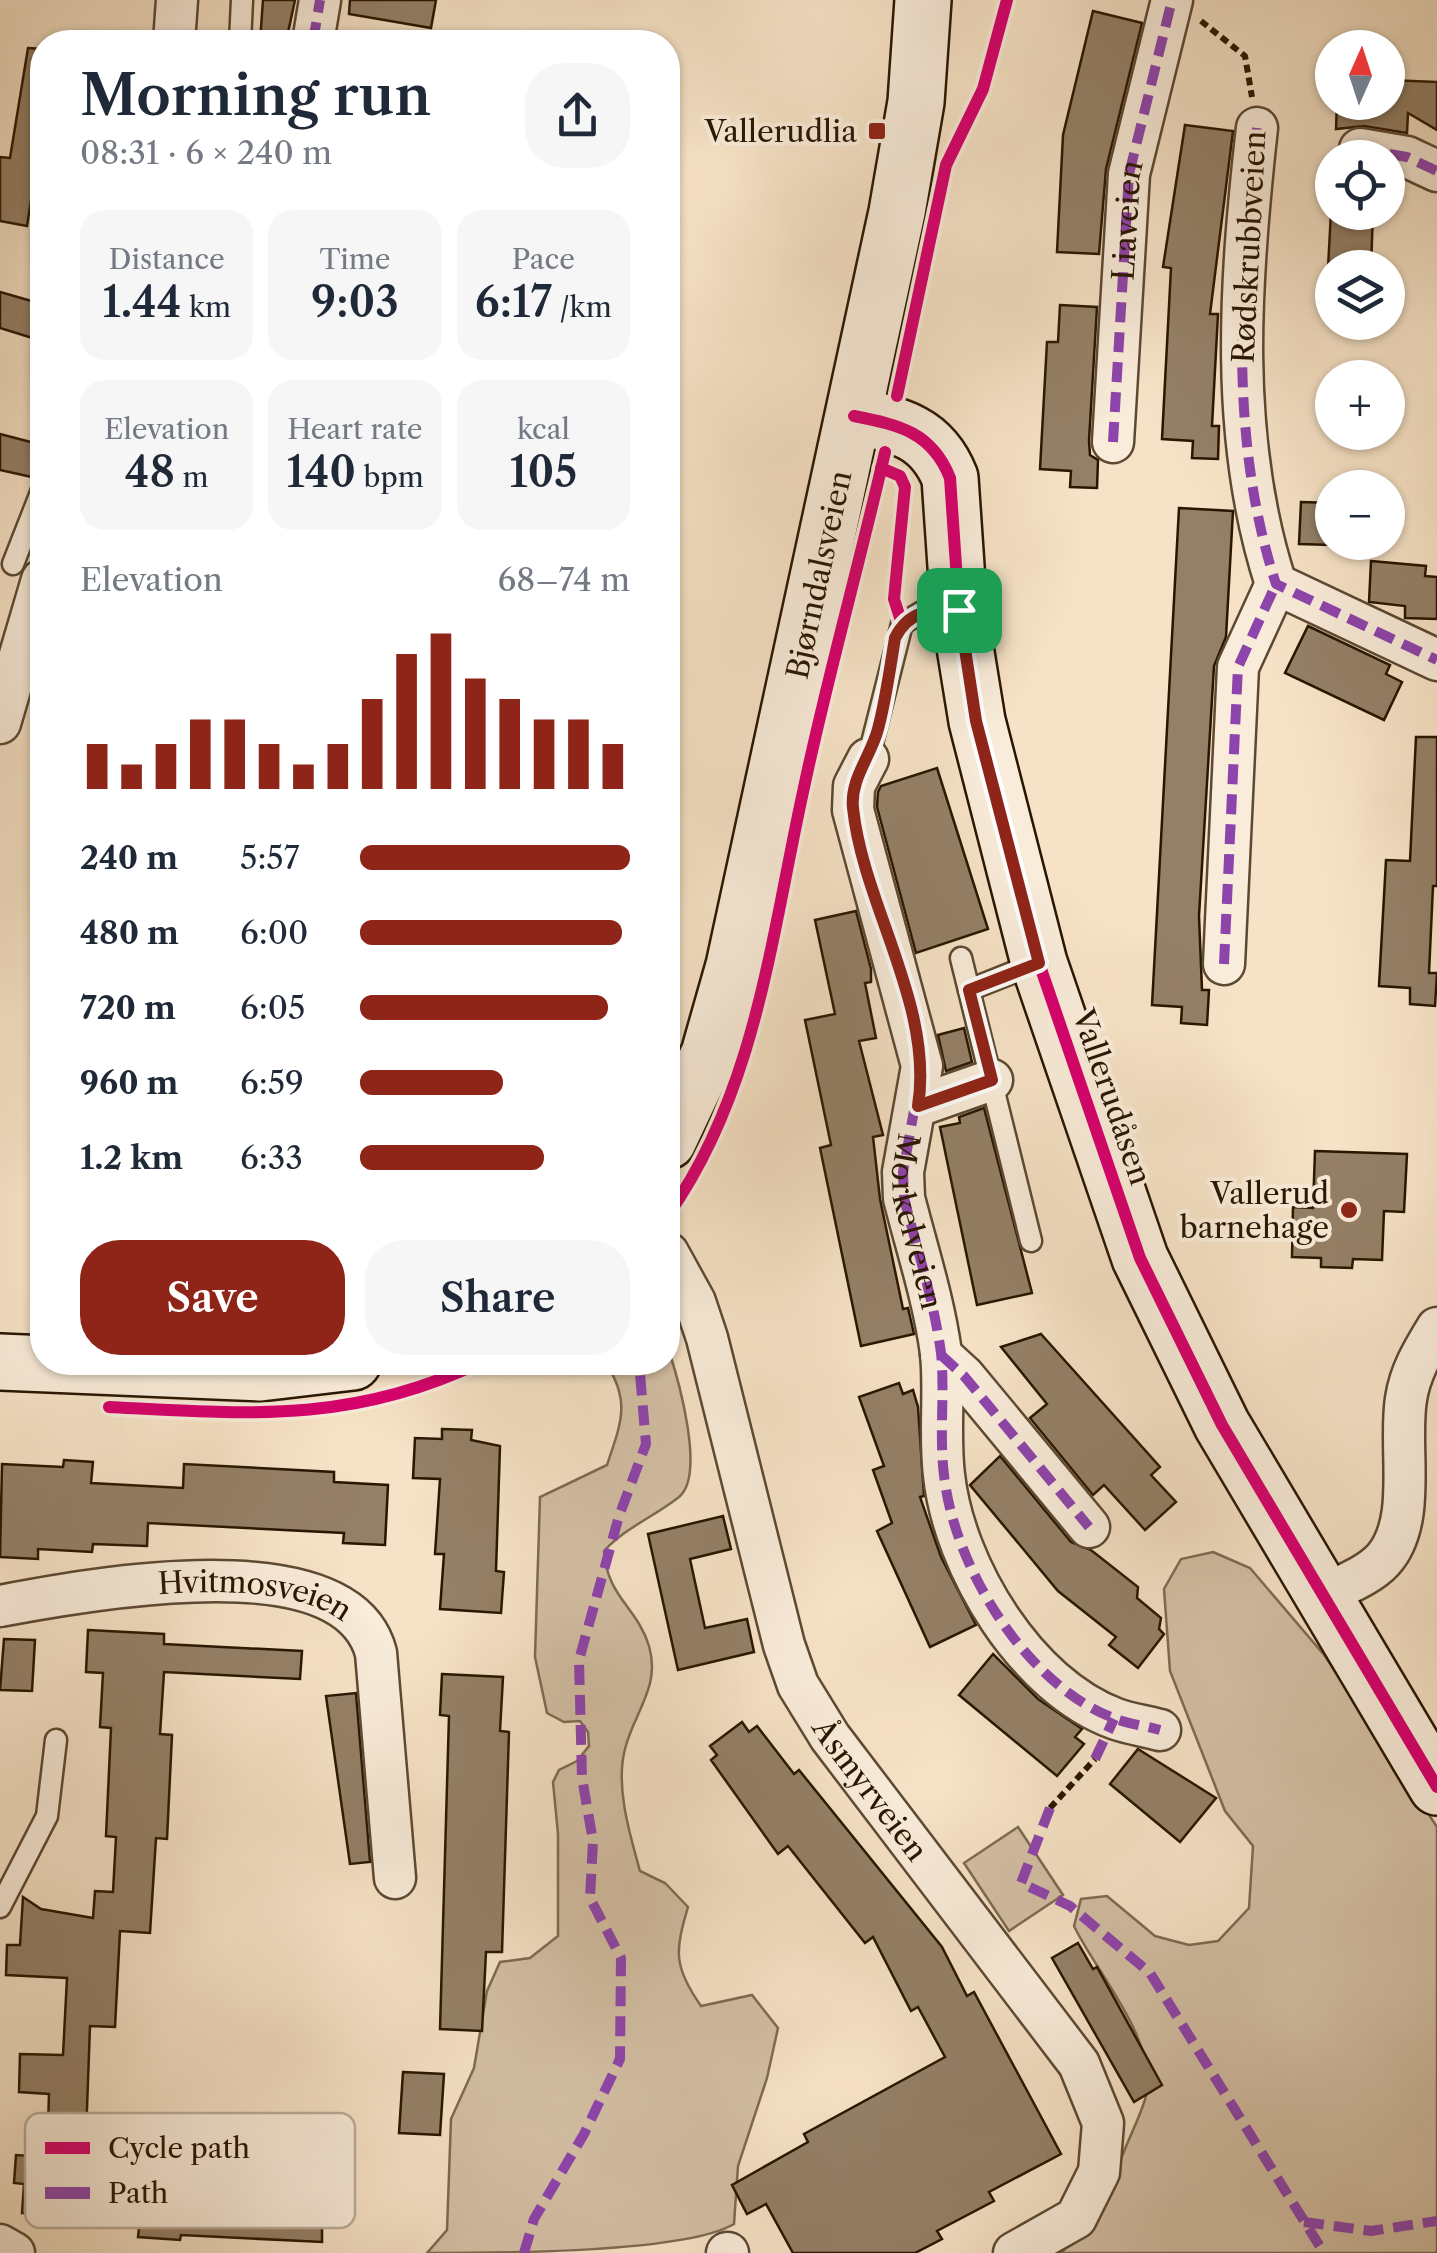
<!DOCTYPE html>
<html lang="en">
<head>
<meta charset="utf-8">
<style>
  :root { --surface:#fff; --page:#f6f6f7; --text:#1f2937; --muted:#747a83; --accent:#8f2418 }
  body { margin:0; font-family:"Libre Caslon Text",serif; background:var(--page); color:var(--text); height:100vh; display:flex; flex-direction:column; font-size:38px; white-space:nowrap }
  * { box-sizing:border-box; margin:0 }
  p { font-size:32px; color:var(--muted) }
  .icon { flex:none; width:55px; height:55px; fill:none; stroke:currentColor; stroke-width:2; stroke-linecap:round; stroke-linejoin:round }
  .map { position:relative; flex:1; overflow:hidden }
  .details { position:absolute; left:30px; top:30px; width:650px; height:1345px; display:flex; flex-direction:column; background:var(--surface); border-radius:40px; box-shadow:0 2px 8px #0004 }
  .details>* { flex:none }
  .needle { width:65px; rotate:3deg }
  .tools { position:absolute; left:1315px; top:30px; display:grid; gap:20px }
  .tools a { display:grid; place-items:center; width:90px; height:90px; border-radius:50%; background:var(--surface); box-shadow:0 2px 8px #0004; font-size:50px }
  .pin { position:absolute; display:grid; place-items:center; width:85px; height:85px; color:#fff; margin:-42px; border-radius:20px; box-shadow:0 5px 15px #0006 }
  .round { display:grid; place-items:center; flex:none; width:105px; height:105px; border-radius:40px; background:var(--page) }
  .overview { display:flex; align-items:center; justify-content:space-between; height:170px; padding:0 50px }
  h1 { font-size:55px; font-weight:600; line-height:75px }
  .figures { display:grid; grid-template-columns:repeat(3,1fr); gap:15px; height:170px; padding:10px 50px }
  .figures div { display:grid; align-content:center; border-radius:25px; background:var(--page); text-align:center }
  .figures b { font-size:42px; font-weight:600 }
  .figures small { font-size:28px; font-weight:400 }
  .figures p { font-size:28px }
  .chart { height:280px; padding:20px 50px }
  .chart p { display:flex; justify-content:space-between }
  .chart svg { width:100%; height:180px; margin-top:10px; stroke:var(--accent); stroke-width:6 }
  .primary-button { display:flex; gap:20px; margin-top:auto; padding:20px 50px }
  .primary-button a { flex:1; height:115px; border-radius:40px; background:var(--accent); color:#fff; font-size:40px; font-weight:600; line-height:115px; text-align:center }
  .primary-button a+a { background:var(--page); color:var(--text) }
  ul { padding:0 50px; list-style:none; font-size:32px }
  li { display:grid; grid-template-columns:160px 120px 1fr; align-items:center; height:75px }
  li i { height:25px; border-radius:12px; background:var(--accent) }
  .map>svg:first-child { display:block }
  .green { fill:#d3bfa4; stroke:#7e6a52; stroke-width:2.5 }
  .building { fill:#948067; stroke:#291600; stroke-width:2.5 }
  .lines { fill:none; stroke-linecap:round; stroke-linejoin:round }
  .lane-casing { stroke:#5c4932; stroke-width:25 }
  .street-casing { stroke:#5c4932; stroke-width:45 }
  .secondary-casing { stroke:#291600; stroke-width:60 }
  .path { stroke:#291600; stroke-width:6; stroke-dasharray:8 5; stroke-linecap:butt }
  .lane { stroke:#f9ecda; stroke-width:20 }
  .street { stroke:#f9ecda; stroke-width:40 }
  .secondary { stroke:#f9ecda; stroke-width:55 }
  .quiet { stroke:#8e44ad; stroke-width:10; stroke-dasharray:20 10; stroke-linecap:butt }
  .cycleway-casing { stroke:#f9ecda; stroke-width:19 }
  .cycleway { stroke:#d6006c; stroke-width:12 }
  .route-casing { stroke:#fff; stroke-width:20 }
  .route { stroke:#8f2418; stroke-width:12 }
  .poi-dot { fill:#8f2418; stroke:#f9ecda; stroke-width:4 }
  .labels { text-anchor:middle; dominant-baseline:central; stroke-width:8; stroke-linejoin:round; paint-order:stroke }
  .poi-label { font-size:30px; fill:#291600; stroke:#f9ecda; text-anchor:end }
  .street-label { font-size:30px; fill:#291600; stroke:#f9ecda }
  .key { fill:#f9ecda; stroke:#bbac99; stroke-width:2.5 }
  .key-label { font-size:28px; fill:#291600 }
</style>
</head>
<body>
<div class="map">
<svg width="1437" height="2253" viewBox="0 0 1437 2253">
  <rect width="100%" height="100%" fill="#f6e2c6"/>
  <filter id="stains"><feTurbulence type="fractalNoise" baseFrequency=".002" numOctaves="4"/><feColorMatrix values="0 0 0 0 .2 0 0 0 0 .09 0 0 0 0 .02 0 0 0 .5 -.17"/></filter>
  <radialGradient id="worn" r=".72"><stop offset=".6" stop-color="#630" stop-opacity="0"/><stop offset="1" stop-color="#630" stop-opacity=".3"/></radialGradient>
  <g class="green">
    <path d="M668,1348C678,1378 706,1475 679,1497C654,1517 626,1527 604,1551C607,1597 637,1607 649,1646C661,1687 634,1712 625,1749C615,1786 630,1835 640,1871L665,1883L688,1907C675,1951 673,1966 701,2006L752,1995L778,2028L767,2078L738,2166L734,2224C685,2253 498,2253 427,2253L447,2230L451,2119L474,2068L487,1991L500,1962L530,1958L558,1936V1834L553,1782L559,1770L577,1761L589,1746L588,1732L580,1721L564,1722L547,1713L535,1657L540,1497L607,1465C621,1423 631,1402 606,1363L668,1362Z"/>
    <path d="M1213,1552L1250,1568L1325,1656L1437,1827V2253H1061C1089,2227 1108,2189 1123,2154C1130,2135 1141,2115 1146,2096C1158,2040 1097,1974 1074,1926L1081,1899L1107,1896L1155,1936L1189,1945L1218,1941L1249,1908L1253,1846L1225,1811L1170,1671L1164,1589L1181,1559Z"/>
    <path d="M1018,1827L1063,1895L1009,1931L964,1863Z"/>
  </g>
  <g class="building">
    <path d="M263,0H295L286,42H260Z"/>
    <path d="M350,0H436L431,28L349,14Z"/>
    <path d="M1093,11L1142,23L1106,169L1099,254L1057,252L1063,135Z"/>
    <path d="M28,48L42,49V130L27,226L0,221V157L10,158Z"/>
    <path d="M1388,80L1437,82V130L1408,113L1407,133L1364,126L1336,129L1337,102H1389Z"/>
    <path d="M1185,125L1233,131L1210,314H1218L1212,426H1219L1218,459L1192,458L1193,441L1162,439L1171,268L1163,267Z"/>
    <path d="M1331,212H1373L1371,268H1328Z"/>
    <path d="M0,292L42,304V341L0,328Z"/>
    <path d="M1060,305L1097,307L1089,441L1090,455L1098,460L1097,488L1070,487L1071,471L1040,469L1047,342H1058Z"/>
    <path d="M0,434L42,445L36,478L0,470Z"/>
    <path d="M1301,502L1332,503V545L1299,544Z"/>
    <path d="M1179,508L1233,511L1226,637L1214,666L1199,916L1202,990H1209L1207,1025L1181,1023L1182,1007L1152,1005Z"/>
    <path d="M1371,561L1426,566L1425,576L1437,577V619L1405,618V606L1369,602Z"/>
    <path d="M1308,626L1390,665L1386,674L1402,682L1384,720L1285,673Z"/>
    <path d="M1416,737H1437V886H1433L1429,973H1437L1435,1006L1410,1004V988L1379,986L1386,860L1410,861Z"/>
    <path d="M937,768L988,929L916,953L877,807L878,792L881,786Z"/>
    <path d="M856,911L871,969V982L865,983L876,1038L859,1041L883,1135L873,1137L880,1199L903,1309L908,1308L914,1334L861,1346L820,1148L831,1145L805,1020L835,1014L815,920Z"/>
    <path d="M964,1028L972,1062L946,1071L938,1035Z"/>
    <path d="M984,1108L1032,1293L977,1305L940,1127L960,1123L959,1117Z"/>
    <path d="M1315,1151L1407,1154L1404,1212L1384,1211L1382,1260L1353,1259L1352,1268L1321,1267V1258L1292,1257L1293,1207L1313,1208Z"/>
    <path d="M1041,1334L1160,1467L1151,1475L1176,1502L1145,1530L1104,1485L1093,1495L1030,1418L1047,1404L1001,1347Z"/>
    <path d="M899,1383L903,1394L913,1390L918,1407L924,1496L920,1497L941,1557L976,1625L930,1647L877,1531L892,1523L873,1470L884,1466L859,1397Z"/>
    <path d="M442,1429L472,1430L471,1440L500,1446L496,1571L504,1572L501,1613L440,1609L444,1554H435L440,1479L413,1478L415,1438L442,1439Z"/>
    <path d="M1000,1456L1071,1542L1091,1550L1138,1587L1137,1598L1161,1618L1159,1629L1164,1634L1138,1668L1109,1645L1116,1637L1058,1591L970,1485Z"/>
    <path d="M64,1460L93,1462L91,1483L183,1488L184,1464L334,1472V1482L388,1485L385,1545L343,1543L344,1533L148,1523L147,1546L93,1544L92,1552L38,1549V1559L0,1557L2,1464L63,1467Z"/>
    <path d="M723,1516L731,1549L690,1559L705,1628L747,1619L754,1652L678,1670L648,1534Z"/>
    <path d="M88,1630L164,1634V1644L302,1651L300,1679L164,1672L160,1734L172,1735L167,1839L156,1838L150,1933L120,1931L115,2027L90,2026L85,2164L130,2166L129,2175L184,2179V2188L293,2192L292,2215L322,2217V2242L181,2235L180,2240L138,2237L139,2228L85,2225V2216L22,2213L24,2184L14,2183L16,2155L47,2157L49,2094L19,2092L20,2054L63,2055L67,1978L6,1975L7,1945H20L23,1897L41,1909L93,1918L95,1891L113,1892L116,1837L106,1836L111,1728L100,1727L103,1673L86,1672Z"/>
    <path d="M4,1639L35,1640L32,1691L0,1690Z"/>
    <path d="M993,1654L1038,1699L1082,1729L1075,1737L1084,1744L1057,1776L959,1695Z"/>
    <path d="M442,1674L503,1677L500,1731L509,1732L502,1952H486L482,2031L440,2029L449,1716L440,1715Z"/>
    <path d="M356,1693L370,1862L350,1864L326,1696Z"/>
    <path d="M742,1722L749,1732L757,1726L794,1774L799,1770L942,1947L967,1996L974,1992L1061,2154L989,2192L994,2201L937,2231L942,2239L915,2253H793L766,2204L747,2214L732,2185L808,2142L804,2134L945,2057L918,2007L911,2011L873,1937L865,1943L788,1846L778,1854L711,1760L717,1755L710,1746Z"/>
    <path d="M1138,1749L1216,1798L1180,1842L1110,1784Z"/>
    <path d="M1078,1943L1093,1969L1097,1967L1162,2085L1134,2102L1052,1958Z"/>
    <path d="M403,2072L444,2074L440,2135L399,2133Z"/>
  </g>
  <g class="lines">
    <g class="lane-casing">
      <g id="lane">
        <path d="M240,42L242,0"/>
        <path d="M13,564L42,490"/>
        <path d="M868,759L902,624L922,612L957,610"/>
        <path d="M961,958L1031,1241"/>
        <path d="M969,990L1037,963"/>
        <path d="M0,1907L47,1816L56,1740"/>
      </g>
    </g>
    <g class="street-casing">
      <g id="street">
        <path d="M174,42L177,0"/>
        <path d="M313,42L320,0"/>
        <path d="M1257,128C1240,279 1228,437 1276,584L1437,660"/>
        <path d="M1360,149L1407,157L1437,171"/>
        <path id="s1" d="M1113,442L1129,174L1172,0"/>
        <path d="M0,723L42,580"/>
        <path id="s2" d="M868,759L854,786L853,810L922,1066L903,1172L904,1198C917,1249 934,1301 941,1353C945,1393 939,1435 944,1475C954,1567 1026,1686 1116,1719C1130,1724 1146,1726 1160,1730"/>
        <path d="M1224,964L1238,667L1276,584"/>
        <path d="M918,1106L992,1080"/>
        <path id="s3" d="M668,1253L695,1302L707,1338L784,1645L798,1685L830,1737L1079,2064L1103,2123L1099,2172L1076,2218L1014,2253"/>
        <path d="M941,1355L964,1376L1089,1527"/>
        <path d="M1322,1596C1342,1585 1367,1577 1383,1560C1418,1521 1398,1448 1406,1399C1410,1372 1423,1351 1437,1328"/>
        <path id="s4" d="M0,1606C85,1590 346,1540 376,1653L395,1878"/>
        <path d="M0,2245L14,2253"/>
        <path d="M727,2253H728"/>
      </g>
    </g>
    <g class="secondary-casing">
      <g id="secondary">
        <path d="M854,416C899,425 932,432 950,478L959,610L977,721L1039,963L1140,1258L1222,1425L1437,1787"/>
        <path id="s5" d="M668,1141L709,1054L734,966L897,212L916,102L923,0"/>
        <path d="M0,1362L260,1373L353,1362"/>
      </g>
    </g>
    <g class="path">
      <path d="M1201,21L1245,56L1252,97"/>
      <path d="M1050,1808L1095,1759"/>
    </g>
    <use href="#lane" class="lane"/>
    <use href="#street" class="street"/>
    <use href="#secondary" class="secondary"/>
    <g class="quiet">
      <path d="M313,42L320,0"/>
      <path d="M1257,128C1240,279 1228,437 1276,584L1437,660"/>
      <path d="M1360,149L1407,157L1437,171"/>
      <path d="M1113,442L1129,174L1172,0"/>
      <path d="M868,759L854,786L853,810L922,1066L903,1172L904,1198C917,1249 934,1301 941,1353C945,1393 939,1435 944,1475C954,1567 1026,1686 1116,1719C1130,1724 1146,1726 1160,1730"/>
      <path d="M1224,964L1238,667L1276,584"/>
      <path d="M918,1106L992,1080"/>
      <path d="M941,1355L964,1376L1089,1527"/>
      <path d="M1095,1759L1114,1719"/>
      <path d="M1050,1808L1021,1883L1070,1906L1150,1973L1324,2253"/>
      <path d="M1304,2222L1371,2231L1437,2221"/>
      <path d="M524,2253L534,2219L584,2134L620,2059L621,1958L590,1898L593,1841L582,1778L579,1660L619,1516L646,1444L639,1362"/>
    </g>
    <g class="cycleway-casing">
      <g id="cycleway">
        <path d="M897,396L946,165L983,89L1007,0"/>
        <path d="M854,416C899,425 932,432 950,478L959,610L977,721L1039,963L1140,1258L1222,1425L1437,1787"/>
        <path d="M881,468L900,476L905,487L894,599L902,624"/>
        <path d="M668,1215C756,1090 771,938 803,792C827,678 859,566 885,452"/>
        <path d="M109,1407C247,1414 352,1424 481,1362"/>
      </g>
    </g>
    <use href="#cycleway" class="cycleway"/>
  </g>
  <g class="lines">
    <g class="route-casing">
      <path id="route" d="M959,610L976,721L1039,963L969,990L992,1080L918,1106C934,1005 863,905 853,808C850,779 871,756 878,729C886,699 890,668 895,638C909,610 930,610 959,610Z"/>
    </g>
    <use href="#route" class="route"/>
  </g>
  <g class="poi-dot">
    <rect x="867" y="121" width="20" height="20" rx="5"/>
    <circle cx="1349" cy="1210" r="10"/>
  </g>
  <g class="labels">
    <g class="poi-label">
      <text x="857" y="131">Vallerudlia</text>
      <text x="1329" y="1193">Vallerud<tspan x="1329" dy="34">barnehage</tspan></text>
    </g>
    <g class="street-label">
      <text stroke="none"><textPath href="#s1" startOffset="222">Liaveien</textPath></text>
      <text transform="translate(1249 247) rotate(-87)">Rødskrubbveien</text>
      <text stroke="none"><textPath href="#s5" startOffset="588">Bjørndalsveien</textPath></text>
      <text transform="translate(1112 1097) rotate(71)">Vallerudåsen</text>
      <text stroke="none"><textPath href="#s2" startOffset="478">Morkelveien</textPath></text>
      <text stroke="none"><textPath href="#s4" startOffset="258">Hvitmosveien</textPath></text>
      <text stroke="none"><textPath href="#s3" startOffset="580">Åsmyrveien</textPath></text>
    </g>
  </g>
  <rect x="25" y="2113" width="330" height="115" rx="15" class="key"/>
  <rect x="45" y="2142" width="45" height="12" fill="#d6006c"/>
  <rect x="45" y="2187" width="45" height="12" fill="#8e44ad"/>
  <g class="key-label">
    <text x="108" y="2158">Cycle path</text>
    <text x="108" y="2203">Path</text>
  </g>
  <rect width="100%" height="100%" filter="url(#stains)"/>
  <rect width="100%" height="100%" fill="url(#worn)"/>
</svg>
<div class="tools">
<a><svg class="needle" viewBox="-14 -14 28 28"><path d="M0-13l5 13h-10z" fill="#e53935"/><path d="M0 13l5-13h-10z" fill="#747a83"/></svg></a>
<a><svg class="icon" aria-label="locate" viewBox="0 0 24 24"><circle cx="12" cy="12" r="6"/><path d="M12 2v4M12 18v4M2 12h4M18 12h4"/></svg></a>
<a><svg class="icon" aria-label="layers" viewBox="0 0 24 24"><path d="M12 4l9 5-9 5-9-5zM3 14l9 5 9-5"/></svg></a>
<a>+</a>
<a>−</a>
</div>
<div class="pin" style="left:959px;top:610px;background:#1e9e55"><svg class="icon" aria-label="arrive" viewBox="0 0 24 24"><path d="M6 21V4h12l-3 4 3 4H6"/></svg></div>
<section class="details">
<div class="overview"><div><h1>Morning run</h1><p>08:31 · 6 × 240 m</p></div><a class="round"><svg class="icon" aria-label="share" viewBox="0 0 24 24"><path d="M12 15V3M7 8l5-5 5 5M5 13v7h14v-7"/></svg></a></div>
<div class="figures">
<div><p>Distance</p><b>1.44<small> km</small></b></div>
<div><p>Time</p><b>9:03</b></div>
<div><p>Pace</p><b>6:17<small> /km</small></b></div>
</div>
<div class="figures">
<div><p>Elevation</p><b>48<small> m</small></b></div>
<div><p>Heart rate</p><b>140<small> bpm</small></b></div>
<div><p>kcal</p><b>105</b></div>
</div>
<div class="chart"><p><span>Elevation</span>68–74 m</p>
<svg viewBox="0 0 160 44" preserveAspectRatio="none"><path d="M5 44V33M15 44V38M25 44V33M35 44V27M45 44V27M55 44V33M65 44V38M75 44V33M85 44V22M95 44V11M105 44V6M115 44V17M125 44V22M135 44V27M145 44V27M155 44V33"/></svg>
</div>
<ul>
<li><b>240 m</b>5:57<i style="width:100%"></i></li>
<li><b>480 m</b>6:00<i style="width:97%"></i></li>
<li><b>720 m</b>6:05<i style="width:92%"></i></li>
<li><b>960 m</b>6:59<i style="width:53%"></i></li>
<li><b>1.2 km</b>6:33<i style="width:68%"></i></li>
</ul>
<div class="primary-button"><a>Save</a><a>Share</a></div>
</section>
</div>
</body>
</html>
